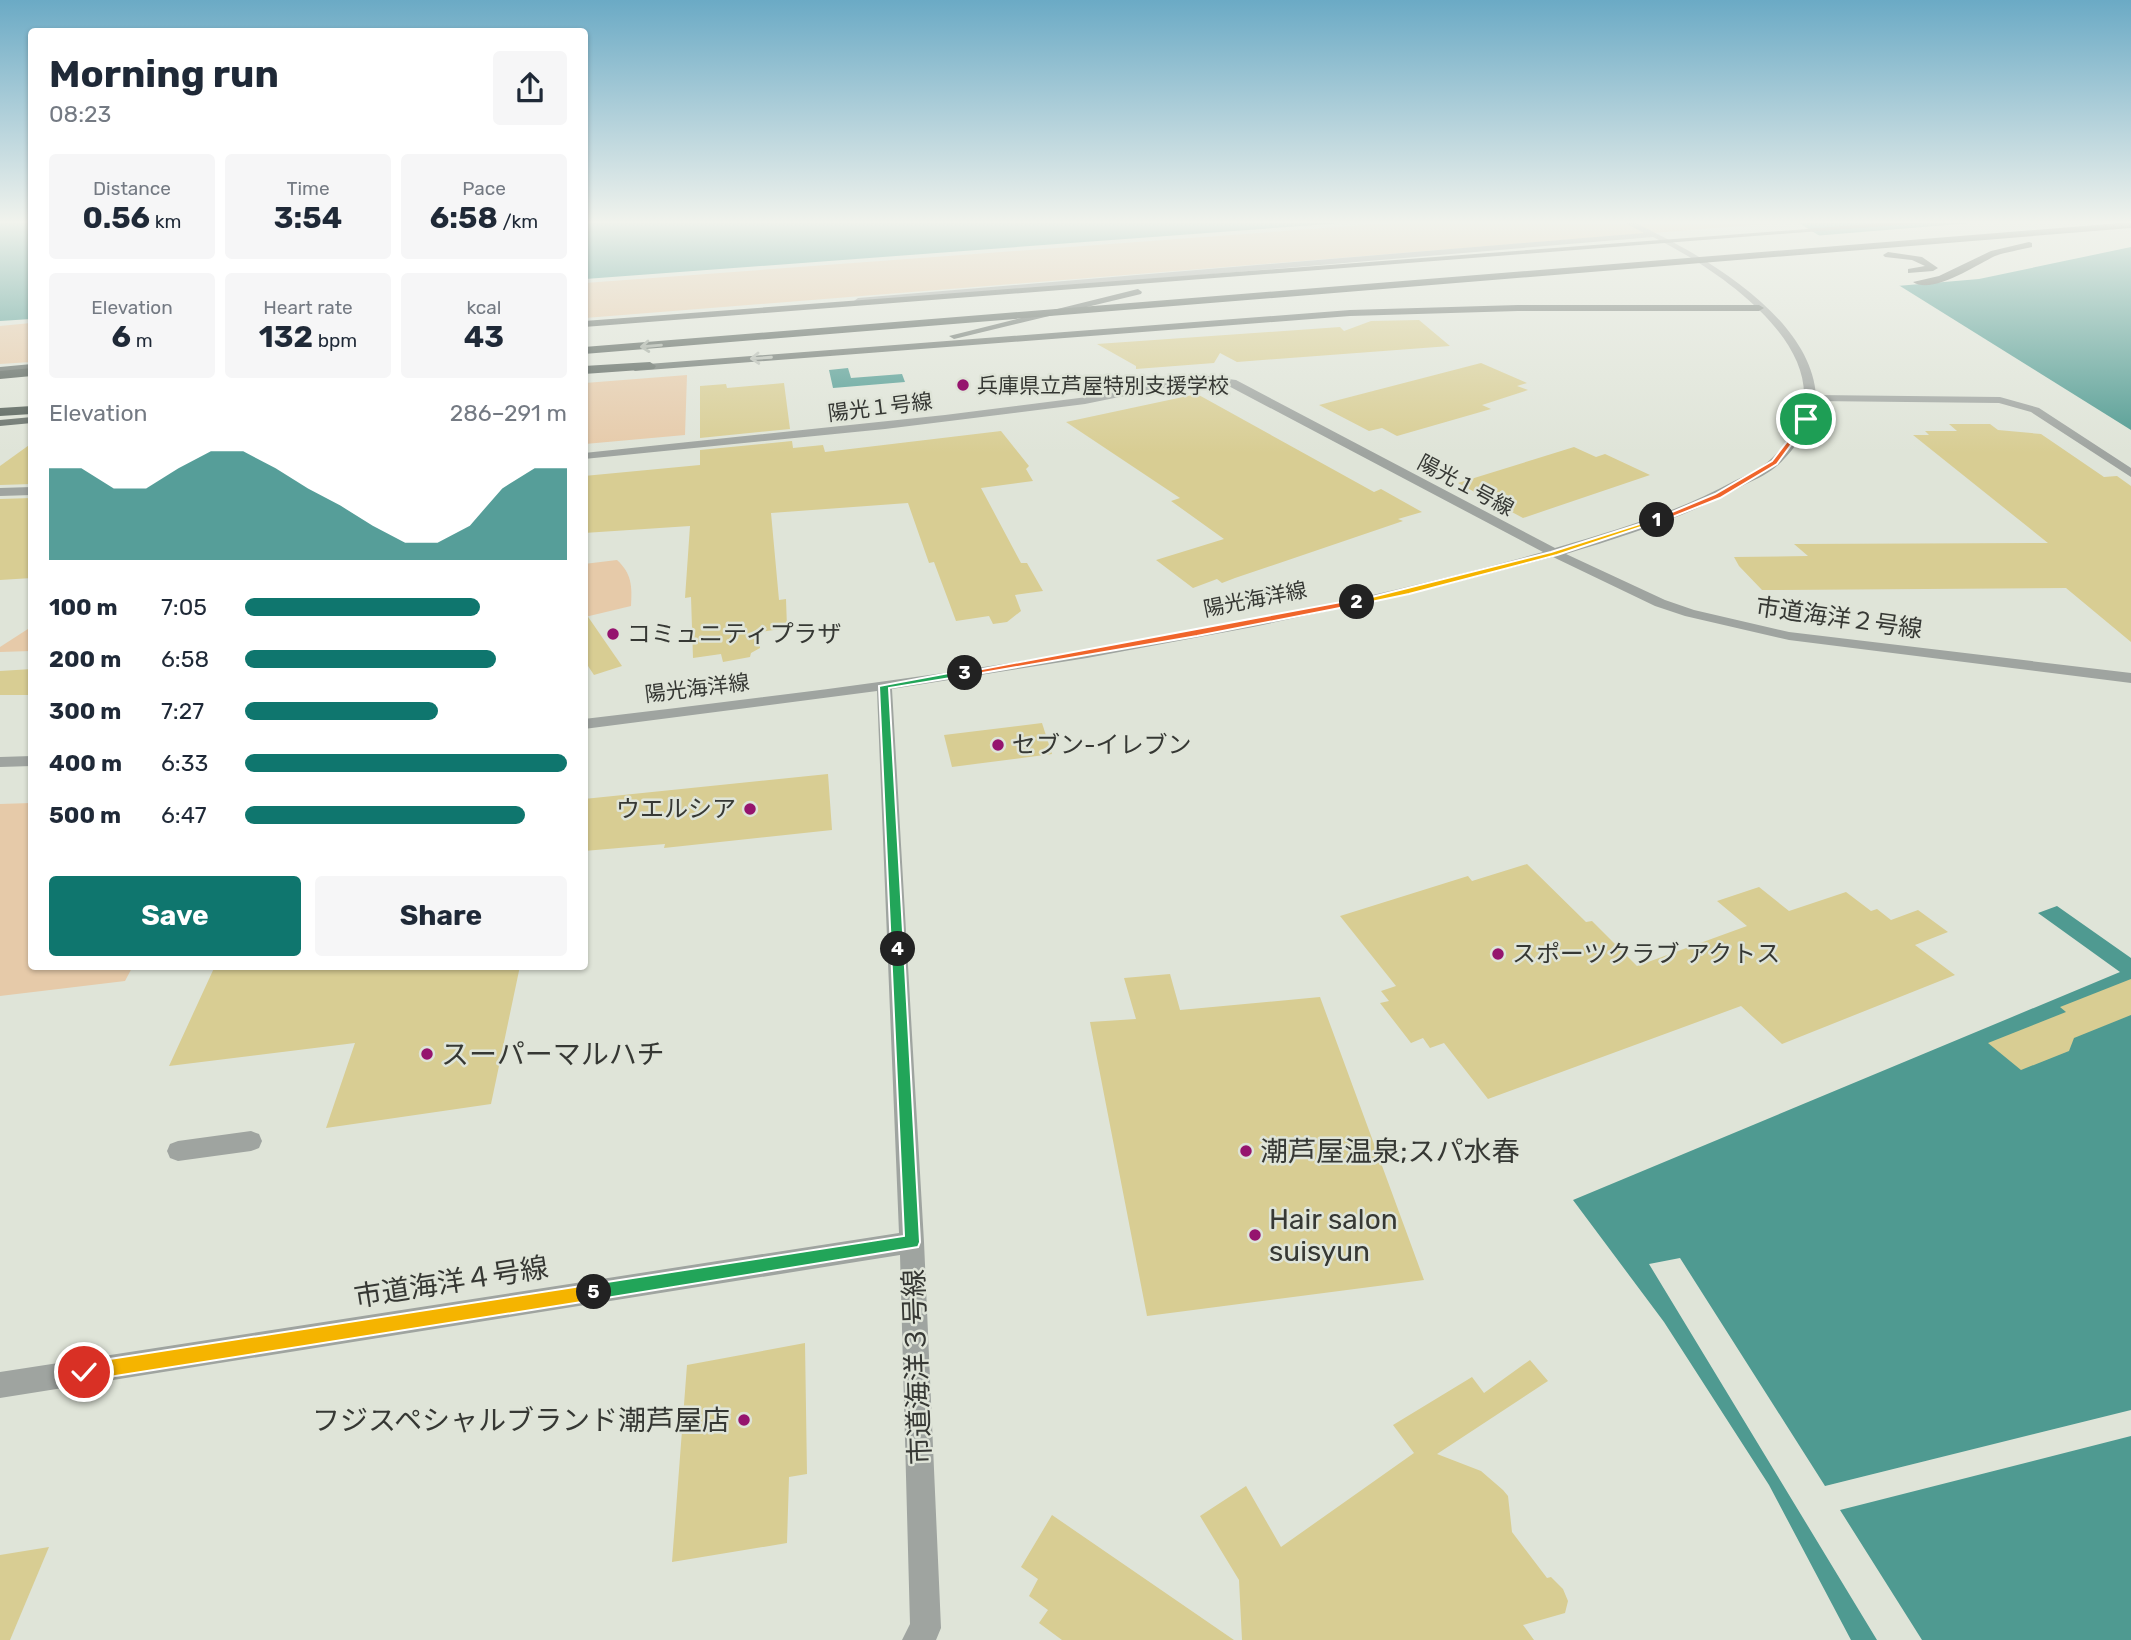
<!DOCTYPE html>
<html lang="en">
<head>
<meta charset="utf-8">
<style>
  :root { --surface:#fff; --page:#f6f6f7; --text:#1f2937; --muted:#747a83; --accent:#0f766e }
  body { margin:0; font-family:Rubik,"Noto Sans JP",sans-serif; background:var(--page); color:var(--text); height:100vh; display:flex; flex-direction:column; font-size:26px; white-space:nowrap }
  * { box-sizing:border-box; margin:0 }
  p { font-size:23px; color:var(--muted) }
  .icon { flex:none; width:38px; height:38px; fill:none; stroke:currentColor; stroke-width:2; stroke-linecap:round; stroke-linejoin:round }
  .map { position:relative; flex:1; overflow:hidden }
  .drawer { position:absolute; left:28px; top:28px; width:560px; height:942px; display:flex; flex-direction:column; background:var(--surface); border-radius:7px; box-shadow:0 2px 5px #0004 }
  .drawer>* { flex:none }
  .pin { position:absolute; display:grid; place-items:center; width:60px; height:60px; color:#fff; margin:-30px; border:4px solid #fff; border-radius:50%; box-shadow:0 2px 7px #0007 }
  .km { position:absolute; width:35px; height:35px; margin:-18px; border-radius:50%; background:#222; color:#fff; font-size:19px; line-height:35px; text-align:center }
  .round { display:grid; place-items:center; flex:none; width:74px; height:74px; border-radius:7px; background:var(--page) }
  .summary { display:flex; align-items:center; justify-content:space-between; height:119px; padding:0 21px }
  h1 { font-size:38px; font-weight:700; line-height:52px }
  .metrics { display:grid; grid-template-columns:repeat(3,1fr); gap:10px; height:119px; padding:7px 21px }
  .metrics div { display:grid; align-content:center; border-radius:7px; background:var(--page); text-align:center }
  .metrics b { font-size:30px; font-weight:700 }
  .metrics small { font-size:19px; font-weight:400 }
  .metrics p { font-size:19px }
  .chart { height:196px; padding:14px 21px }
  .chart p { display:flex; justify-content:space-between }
  .chart svg { width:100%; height:126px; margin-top:7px; fill:var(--accent); opacity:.7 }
  .cta { display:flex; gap:14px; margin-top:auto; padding:14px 21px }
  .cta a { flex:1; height:80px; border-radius:7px; background:var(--accent); color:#fff; font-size:28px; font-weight:700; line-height:80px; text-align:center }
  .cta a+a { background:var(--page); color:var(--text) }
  ul { padding:0 21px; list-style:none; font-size:23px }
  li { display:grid; grid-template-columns:112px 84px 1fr; align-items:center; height:52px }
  li i { height:18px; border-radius:9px; background:var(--accent) }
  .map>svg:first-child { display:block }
  .green { fill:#e6caa9 }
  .water { fill:#4f9a91 }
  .pier { fill:#dfe4d8 }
  .building { fill:#d8cd93 }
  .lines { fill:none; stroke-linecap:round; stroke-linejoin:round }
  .minor { fill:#9fa4a0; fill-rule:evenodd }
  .major { fill:#67706a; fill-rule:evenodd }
  .highway { fill:#535e57; fill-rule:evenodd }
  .oneway { stroke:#a0a89e }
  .oneway2 { stroke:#b5bbb2 }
  .split-1 { fill:#f0652b; stroke:#fff; stroke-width:2 }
  .split-2 { fill:#f5b400; stroke:#fff; stroke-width:2 }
  .split-3 { fill:#f0652b; stroke:#fff; stroke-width:2 }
  .split-4 { fill:#22a559; stroke:#fff; stroke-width:2 }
  .split-5 { fill:#22a559; stroke:#fff; stroke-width:2 }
  .split-6 { fill:#f5b400; stroke:#fff; stroke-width:2 }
  .poi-dot { fill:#95146e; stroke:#dfe4d8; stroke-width:2.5 }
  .labels { text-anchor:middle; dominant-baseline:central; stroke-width:5; stroke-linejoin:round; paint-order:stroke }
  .far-poi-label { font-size:21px; fill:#363834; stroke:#dfe4d8; text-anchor:start }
  .far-street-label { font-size:21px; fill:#363834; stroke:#dfe4d8 }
  .street-label { font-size:24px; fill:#363834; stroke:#dfe4d8 }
  .poi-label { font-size:24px; fill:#363834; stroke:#dfe4d8; text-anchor:start }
  .near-poi-label { font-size:28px; fill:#363834; stroke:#dfe4d8; text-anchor:start }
  .near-street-label { font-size:28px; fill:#363834; stroke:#dfe4d8 }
</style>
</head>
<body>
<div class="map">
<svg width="2131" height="1640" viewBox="0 0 2131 1640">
  <rect width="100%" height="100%" fill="#dfe4d8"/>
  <g class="green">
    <path d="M1392,223L1766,224L585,318V283Z"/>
    <path d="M31,323V362L0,364V326Z"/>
    <path d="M687,375L685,435L585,444V383Z"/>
    <path d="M617,560C632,574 632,586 631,606L585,617L584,564Z"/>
    <path d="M31,627V651L0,652V647Z"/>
    <path d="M31,803L32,966H133L125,981L0,996V804Z"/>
  </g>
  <g class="water">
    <path d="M0,223H31V319L0,321Z"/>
    <path d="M585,223H1342L585,279Z"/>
    <path d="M1799,223H2131V430Z"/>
    <path d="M848,368L851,378L902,374L905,382L833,388L829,370Z"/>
    <path d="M2057,906L2131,958V1640H1851L1769,1485L1664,1322L1573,1200L2120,972L2038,913Z"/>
  </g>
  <g class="pier">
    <path d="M1972,223H2131V247L1979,279L1897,286L1813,236Z"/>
    <path d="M1680,1258L1825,1486L2131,1410V1436L1840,1510L1922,1640H1877L1649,1264Z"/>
  </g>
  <g class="building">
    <path d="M1419,320L1450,346L1237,362L1220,353L1214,363L1136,369V366L1097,344L1340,327L1344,331L1371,321Z"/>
    <path d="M1481,363L1527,383L1517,386L1528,390L1482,405L1491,409L1397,436L1382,428L1369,431L1319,405Z"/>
    <path d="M784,383L790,429L700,438V386L726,384L727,388Z"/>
    <path d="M1197,394L1374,492L1381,489L1422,512L1398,519L1403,521L1235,578L1222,583L1217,579L1193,588L1156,560L1224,539L1171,501L1180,498L1066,422Z"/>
    <path d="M1949,424H1990L1998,430L2041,434L2104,477L2117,476L2131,486V642L2066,588L1762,590L1739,566L1734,557L1808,556L1794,544L2048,543L1913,435H1929L1925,431H1957Z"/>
    <path d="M1001,431L1029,466L1026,469L1033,481L981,488L1021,563H1027L1043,591L1015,595L1021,611L1007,622L993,624L989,616L956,621L934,562L929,563L908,503L771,513L779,600L786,599L787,628L760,632V648L751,653L750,657L723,662L721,654L693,658L691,597L685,598L690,526L584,533V476L700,465V450L792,441L793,448L823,445L825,452Z"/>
    <path d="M32,443V484L0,485V466Z"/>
    <path d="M1574,447L1596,457L1605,454L1650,475L1523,518L1458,483Z"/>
    <path d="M32,498V578L0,580V499Z"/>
    <path d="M584,611L622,666L594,675L584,660Z"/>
    <path d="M32,669V695H0V671Z"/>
    <path d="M1042,723L1052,754L952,767L944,735Z"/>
    <path d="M828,774L832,830L664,848L665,844L584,851V799Z"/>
    <path d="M1527,864L1586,922L1592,921L1637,966L1747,926L1717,901L1759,887L1789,911L1846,892L1871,911L1877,909L1891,920L1918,910L1948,932L1915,945L1955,975L1782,1044L1741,1006L1488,1099L1444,1043L1430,1048L1423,1038L1411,1043L1380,1003L1389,1001L1381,991L1396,986L1340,916L1468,876L1472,881Z"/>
    <path d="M215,966H520L491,1104L326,1128L355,1043L169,1066Z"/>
    <path d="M1170,974L1180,1010L1320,997L1424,1280L1147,1316L1090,1022L1136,1019L1124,978Z"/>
    <path d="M2131,979V1015L2074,1038L2069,1051L2021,1070L1988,1043L2066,1012L2060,1007Z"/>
    <path d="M805,1343L807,1474L789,1477L787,1543L672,1562L687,1365Z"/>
    <path d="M1530,1360L1548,1381L1437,1454L1481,1471L1503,1490L1508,1496L1512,1532L1547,1578L1551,1577L1563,1589L1568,1601L1565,1613L1523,1625L1534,1640H1242L1239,1580L1200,1516L1246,1486L1281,1547L1414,1453L1393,1425L1472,1377L1484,1393Z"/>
    <path d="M1052,1515L1234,1640H1062L1039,1623L1048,1610L1029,1596L1038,1579L1021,1567Z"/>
    <path d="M49,1547L10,1640H0V1555Z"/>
  </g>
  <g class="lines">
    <g class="minor">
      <path d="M1625,223H1635C1699,253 1810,315 1816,395L2000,397L2039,408L2131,468V477L2031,412L1999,403L1816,401C1811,424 1796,449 1778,465C1769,473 1757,479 1746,484C1690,516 1628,535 1566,554L1665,600L1694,610L1789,632L2131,673V683L1789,640L1685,616L1655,606L1553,557L1426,590L1253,627L1087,658L892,689L924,1242L941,1628L936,1640H902L910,1624L900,1255L0,1398V1372L899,1233L877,691L584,729V719C906,681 1230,639 1543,552L1221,382L1188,383L1085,404L885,429L584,459V453L945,415L1095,396L1199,375L1236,380L1555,548C1616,530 1678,512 1734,481C1746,475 1761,469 1771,459C1868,371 1728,274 1653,237L858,304L854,301L858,298L1644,233Z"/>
      <path d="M32,487V495L0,496V488Z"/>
      <path d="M32,756V766L0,767V757Z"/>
      <path d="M251,1131L259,1134L262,1141L259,1148L251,1151L178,1161L170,1158L167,1151L170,1144L178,1141Z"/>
    </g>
    <g class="major">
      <path d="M1887,223H1922L584,327V321Z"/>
      <path d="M1138,289L1142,292L1141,294L954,339L949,336Z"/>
      <path d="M1518,305H1759L1764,308L1759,311H1518L1350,316L635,371L630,368L635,365L1350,310Z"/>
      <path d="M32,364V370L0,373V367Z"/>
      <path d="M32,417V423L0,426V420Z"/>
    </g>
    <g class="highway">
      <path d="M2121,223H2131V228L584,354V347Z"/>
      <path d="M2029,242L2032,243V247C2020,250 2006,252 1995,256C1976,265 1932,295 1913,282L1939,276L1991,251Z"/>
      <path d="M1888,252L1922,257L1938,268L1933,271L1908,273V269L1925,266L1912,260L1885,257L1883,255Z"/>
      <path d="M650,362L656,366L654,369L584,374V366Z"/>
      <path d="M32,368V376L0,379V371Z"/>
      <path d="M32,406V414L0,416V408Z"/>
    </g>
  </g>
  <defs><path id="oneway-shaft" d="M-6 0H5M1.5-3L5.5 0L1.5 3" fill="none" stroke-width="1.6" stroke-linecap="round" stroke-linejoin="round" transform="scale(1.75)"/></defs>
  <use class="oneway" href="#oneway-shaft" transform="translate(651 346) rotate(175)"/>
  <use class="oneway2" href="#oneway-shaft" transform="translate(761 358) rotate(176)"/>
  <linearGradient id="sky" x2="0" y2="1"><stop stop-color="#6baac5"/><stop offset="0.49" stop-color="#f1f3ed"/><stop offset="1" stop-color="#f1f3ed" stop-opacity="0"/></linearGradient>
  <rect width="2131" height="453" fill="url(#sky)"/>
  <path class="split-1" d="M1806,417L1810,419L1777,464L1720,498L1660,522L1653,520L1715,494L1772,461Z"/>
  <path class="split-2" d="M1655,519L1662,520L1557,555L1409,594L1357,605L1352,602L1551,552Z"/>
  <path class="split-3" d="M1357,599L1361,602L1360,604L1197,636L965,676L961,673Z"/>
  <path class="split-4" d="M965,670L969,671V675L889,688L904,949L898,954L891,949L879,686Z"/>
  <path class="split-5" d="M898,944L904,949L920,1242L918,1247L594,1300L588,1298L586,1292L588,1286L594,1284L904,1236L891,949Z"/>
  <path class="split-6" d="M594,1284L600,1286L602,1292L600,1298L594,1300L84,1381L78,1378L75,1372L78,1366L84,1363Z"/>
  <g class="poi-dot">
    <circle cx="963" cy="385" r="7"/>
    <circle cx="613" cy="634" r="7"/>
    <circle cx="998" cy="745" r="7"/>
    <circle cx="750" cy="809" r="7"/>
    <circle cx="1498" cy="954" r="7"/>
    <circle cx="427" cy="1054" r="7"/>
    <circle cx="1246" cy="1151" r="7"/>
    <circle cx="1255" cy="1235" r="7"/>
    <circle cx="744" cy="1420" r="7"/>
  </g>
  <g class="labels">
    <g class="far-poi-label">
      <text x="977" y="385">兵庫県立芦屋特別支援学校</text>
    </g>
    <g class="far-street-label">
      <text transform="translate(880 407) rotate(-7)">陽光１号線</text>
      <text transform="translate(1466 485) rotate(28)">陽光１号線</text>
      <text transform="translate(1255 599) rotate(-11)">陽光海洋線</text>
      <text transform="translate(697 688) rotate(-7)">陽光海洋線</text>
    </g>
    <g class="street-label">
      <text transform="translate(1839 618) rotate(8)">市道海洋２号線</text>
    </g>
    <g class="poi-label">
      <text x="627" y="634">コミュニティプラザ</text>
      <text x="1012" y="745">セブン-イレブン</text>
      <text x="736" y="809" text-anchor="end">ウエルシア</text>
      <text x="1512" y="954">スポーツクラブ アクトス</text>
    </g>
    <g class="near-poi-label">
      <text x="441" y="1054">スーパーマルハチ</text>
      <text x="1260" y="1151">潮芦屋温泉;スパ水春</text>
      <text x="1269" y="1219">Hair salon<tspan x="1269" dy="32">suisyun</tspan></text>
      <text x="730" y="1420" text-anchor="end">フジスペシャルブランド潮芦屋店</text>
    </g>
    <g class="near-street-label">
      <text transform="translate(451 1282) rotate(-9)">市道海洋４号線</text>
      <text transform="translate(917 1367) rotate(-92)">市道海洋３号線</text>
    </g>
  </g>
</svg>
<div class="pin" style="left:1806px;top:419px;background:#1e9e55"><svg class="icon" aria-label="arrive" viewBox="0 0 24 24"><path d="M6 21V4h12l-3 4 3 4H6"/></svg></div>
<div class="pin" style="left:84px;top:1372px;background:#d93025"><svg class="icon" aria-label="check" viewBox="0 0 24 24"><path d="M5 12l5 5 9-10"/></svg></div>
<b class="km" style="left:1657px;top:520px">1</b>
<b class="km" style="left:1357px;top:602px">2</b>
<b class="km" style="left:965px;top:673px">3</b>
<b class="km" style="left:898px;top:949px">4</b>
<b class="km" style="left:594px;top:1292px">5</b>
<section class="drawer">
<div class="summary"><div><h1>Morning run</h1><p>08:23</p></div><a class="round"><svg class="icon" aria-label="share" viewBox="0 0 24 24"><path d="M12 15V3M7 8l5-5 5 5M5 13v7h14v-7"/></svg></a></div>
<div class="metrics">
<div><p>Distance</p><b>0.56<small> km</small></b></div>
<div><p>Time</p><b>3:54</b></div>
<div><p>Pace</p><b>6:58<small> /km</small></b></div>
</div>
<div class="metrics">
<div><p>Elevation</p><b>6<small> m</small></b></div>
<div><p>Heart rate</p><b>132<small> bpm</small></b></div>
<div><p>kcal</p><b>43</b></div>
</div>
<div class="chart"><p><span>Elevation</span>286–291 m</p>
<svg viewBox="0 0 160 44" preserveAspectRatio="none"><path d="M0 44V12L10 12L20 19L30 19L40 12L50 6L60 6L70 12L80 19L90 25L100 32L110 38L120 38L130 32L140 19L150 12L160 12V44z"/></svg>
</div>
<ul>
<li><b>100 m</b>7:05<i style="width:73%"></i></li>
<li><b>200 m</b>6:58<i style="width:78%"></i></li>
<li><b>300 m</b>7:27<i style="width:60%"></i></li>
<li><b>400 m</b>6:33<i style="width:100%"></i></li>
<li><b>500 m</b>6:47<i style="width:87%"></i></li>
</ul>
<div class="cta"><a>Save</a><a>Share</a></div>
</section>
</div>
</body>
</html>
